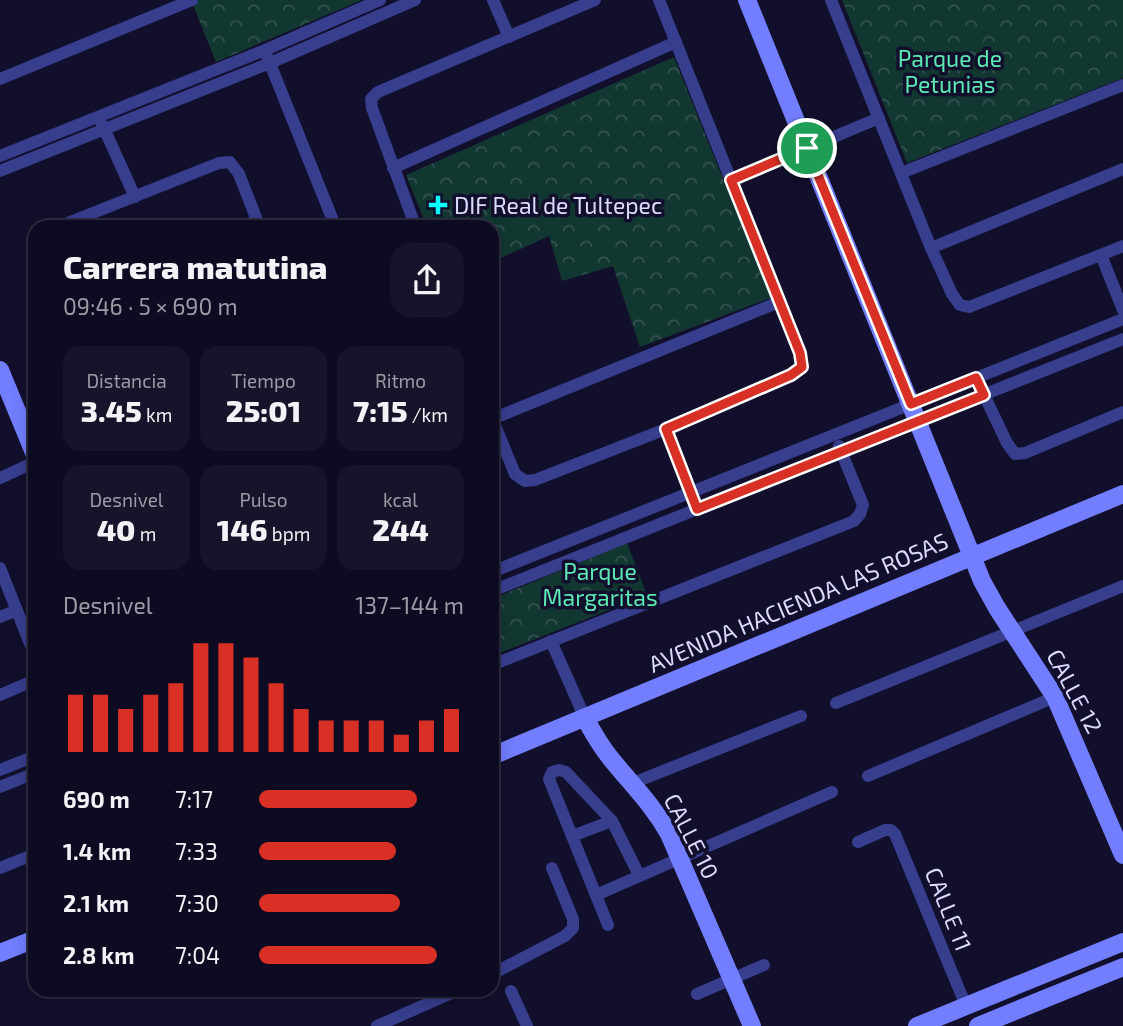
<!DOCTYPE html>
<html lang="es">
<head>
<meta charset="utf-8">
<style>
  :root { --surface:#0d0b21; --page:#16142a; --text:#f1f3f6; --muted:#9a9ba5; --line:#2d2b3f; --accent:#d93025 }
  body { margin:0; font-family:"Exo 2",sans-serif; background:var(--page); color:var(--text); height:100vh; display:flex; flex-direction:column; font-size:26px; white-space:nowrap }
  * { box-sizing:border-box; margin:0 }
  p { font-size:23px; color:var(--muted) }
  .icon { flex:none; width:38px; height:38px; fill:none; stroke:currentColor; stroke-width:2; stroke-linecap:round; stroke-linejoin:round }
  .map { position:relative; flex:1; overflow:hidden }
  .side { position:absolute; left:28px; top:220px; width:471px; height:777px; display:flex; flex-direction:column; background:var(--surface); border-radius:21px; box-shadow:0 4px 18px #0003,0 0 0 2px var(--line) }
  .side>* { flex:none }
  .pin { position:absolute; display:grid; place-items:center; width:60px; height:60px; color:#fff; margin:-30px; border:4px solid #fff; border-radius:50%; box-shadow:0 2px 7px #0007 }
  .round { display:grid; place-items:center; flex:none; width:74px; height:74px; border-radius:21px; background:var(--page) }
  .headline { display:flex; align-items:center; justify-content:space-between; height:119px; padding:0 35px }
  h1 { font-size:32px; font-weight:800; line-height:52px }
  .metrics { display:grid; grid-template-columns:repeat(3,1fr); gap:10px; height:119px; padding:7px 35px }
  .metrics div { display:grid; align-content:center; border-radius:18px; background:var(--page); text-align:center }
  .metrics b { font-size:30px; font-weight:800 }
  .metrics small { font-size:19px; font-weight:400 }
  .metrics p { font-size:19px }
  .chart { height:196px; padding:14px 35px }
  .chart p { display:flex; justify-content:space-between }
  .chart svg { width:100%; height:126px; margin-top:7px; stroke:var(--accent); stroke-width:6 }
  ul { padding:0 35px; list-style:none; font-size:23px }
  li { display:grid; grid-template-columns:112px 84px 1fr; align-items:center; height:52px }
  li i { height:18px; border-radius:9px; background:var(--accent) }
  .map>svg:first-child { display:block }
  .park { fill:url(#park-crowns) }
  .lines { fill:none; stroke-linecap:round; stroke-linejoin:round }
  .street { stroke:#373e8e; stroke-width:12 }
  .secondary { stroke:#727eff; stroke-width:18 }
  .route-casing { stroke:#fff; stroke-width:14 }
  .route { stroke:#d93025; stroke-width:9 }
  .poi-dot { fill:#07fffc; stroke:#110f2c; stroke-width:2.5 }
  .labels { text-anchor:middle; dominant-baseline:central; stroke-width:7; stroke-linejoin:round; paint-order:stroke }
  .park-label { font-size:23px; fill:#5de9b6; stroke:#110f2c }
  .poi-label { font-size:23px; fill:#dbdbff; stroke:#110f2c; text-anchor:start }
  .street-label { font-size:23px; fill:#dbdbff; stroke:#110f2c }
</style>
</head>
<body>
<div class="map">
<svg width="1123" height="1026" viewBox="0 0 1123 1026">
  <defs>
    <pattern id="park-crowns" width="20" height="18" patternUnits="userSpaceOnUse" patternTransform="scale(1.75)"><rect width="20" height="18" fill="#123731"/><path d="M2 6a3 3 0 1 1 6 0M12 15a3 3 0 1 1 6 0" fill="none" stroke="#345350"/></pattern>
  </defs>
  <rect width="100%" height="100%" fill="#110f2c"/>
  <g class="park">
    <path d="M191,0H362L216,62Z"/>
    <path d="M842,0H1123V78L907,163Z"/>
    <path d="M674,57L771,298L640,347L613,266L562,281L549,236L492,262V228L427,227L406,175Z"/>
    <path d="M627,543L647,595L492,656V599Z"/>
  </g>
  <g class="lines">
    <g class="street">
      <path d="M493,0L509,37"/>
      <path d="M831,0L931,248L952,294L960,305L969,307L1123,246"/>
      <path d="M267,56L336,228"/>
      <path d="M0,79L192,0"/>
      <path d="M102,124L135,197"/>
      <path d="M0,156L265,50L380,0"/>
      <path d="M393,168L676,42"/>
      <path d="M0,171L270,63L415,0"/>
      <path d="M901,173L1123,85"/>
      <path d="M731,180L879,118"/>
      <path d="M55,228L219,163L230,162L239,174L260,228"/>
      <path d="M240,228L257,220"/>
      <path d="M416,228L372,108L371,99L378,92L595,0"/>
      <path d="M931,248L1123,169"/>
      <path d="M1101,255L1123,310"/>
      <path d="M976,378L1007,443L1015,454L1025,453L1123,412"/>
      <path d="M492,418L515,474L525,481L535,480L666,429L791,375L802,367L800,353L659,0"/>
      <path d="M492,419L779,302"/>
      <path d="M666,429L697,509"/>
      <path d="M0,478L35,462"/>
      <path d="M0,568L35,656"/>
      <path d="M492,572L1123,319"/>
      <path d="M492,591L1123,339"/>
      <path d="M0,617L17,610"/>
      <path d="M551,641L585,718"/>
      <path d="M492,665L854,521L860,514L863,505L839,446"/>
      <path d="M0,695L35,680"/>
      <path d="M836,703L1123,586"/>
      <path d="M0,770L35,756"/>
      <path d="M868,776L1055,697"/>
      <path d="M633,783L801,716"/>
      <path d="M0,787L35,773"/>
      <path d="M572,836L612,821"/>
      <path d="M858,842L885,830H891L895,834L966,1006"/>
      <path d="M0,868L35,854"/>
      <path d="M596,895L832,792"/>
      <path d="M608,925L549,779L552,772L559,770L566,772L612,821L639,875"/>
      <path d="M492,974L565,936L573,928V919L552,868"/>
      <path d="M511,991L527,1026"/>
      <path d="M697,994L764,965"/>
      <path d="M377,1026L458,990"/>
    </g>
    <g class="secondary">
      <path d="M747,0L982,581L997,608L1055,697L1123,855"/>
      <path d="M0,370L35,455"/>
      <path d="M585,718C593,733 601,747 612,760C633,786 653,805 669,834L752,1026"/>
      <path d="M492,756L1123,494"/>
      <path d="M0,953L35,939"/>
      <path d="M917,1026L1123,942"/>
      <path d="M978,1026L1123,967"/>
    </g>
  </g>
  <g class="lines">
    <g class="route-casing">
      <path id="route" d="M807,148L911,404L976,378L984,395L697,509L666,429L791,375L802,367L800,353L731,180Z"/>
    </g>
    <use href="#route" class="route"/>
  </g>
  <path class="poi-dot" d="M434.5 194.5h7v7h7v7h-7v7h-7v-7h-7v-7h7z"/>
  <g class="labels">
    <g class="park-label">
      <text x="950" y="58">Parque de<tspan x="950" dy="26">Petunias</tspan></text>
      <text x="600" y="571">Parque<tspan x="600" dy="26">Margaritas</tspan></text>
    </g>
    <g class="poi-label">
      <text x="454" y="205">DIF Real de Tultepec</text>
    </g>
    <g class="street-label">
      <text transform="translate(798 602) rotate(-23)">AVENIDA HACIENDA LAS ROSAS</text>
      <text transform="translate(1075 691) rotate(62)">CALLE 12</text>
      <text transform="translate(692 836) rotate(63)">CALLE 10</text>
      <text transform="translate(949 909) rotate(68)">CALLE 11</text>
    </g>
  </g>
</svg>
<div class="pin" style="left:807px;top:148px;background:#1e9e55"><svg class="icon" aria-label="arrive" viewBox="0 0 24 24"><path d="M6 21V4h12l-3 4 3 4H6"/></svg></div>
<section class="side">
<div class="headline"><div><h1>Carrera matutina</h1><p>09:46 · 5 × 690 m</p></div><a class="round"><svg class="icon" aria-label="share" viewBox="0 0 24 24"><path d="M12 15V3M7 8l5-5 5 5M5 13v7h14v-7"/></svg></a></div>
<div class="metrics">
<div><p>Distancia</p><b>3.45<small> km</small></b></div>
<div><p>Tiempo</p><b>25:01</b></div>
<div><p>Ritmo</p><b>7:15<small> /km</small></b></div>
</div>
<div class="metrics">
<div><p>Desnivel</p><b>40<small> m</small></b></div>
<div><p>Pulso</p><b>146<small> bpm</small></b></div>
<div><p>kcal</p><b>244</b></div>
</div>
<div class="chart"><p><span>Desnivel</span>137–144 m</p>
<svg viewBox="0 0 160 44" preserveAspectRatio="none"><path d="M5 44V24M15 44V24M25 44V29M35 44V24M45 44V20M55 44V6M65 44V6M75 44V11M85 44V20M95 44V29M105 44V33M115 44V33M125 44V33M135 44V38M145 44V33M155 44V29"/></svg>
</div>
<ul>
<li><b>690 m</b>7:17<i style="width:77%"></i></li>
<li><b>1.4 km</b>7:33<i style="width:67%"></i></li>
<li><b>2.1 km</b>7:30<i style="width:69%"></i></li>
<li><b>2.8 km</b>7:04<i style="width:87%"></i></li>
</ul>
</section>
</div>
</body>
</html>
